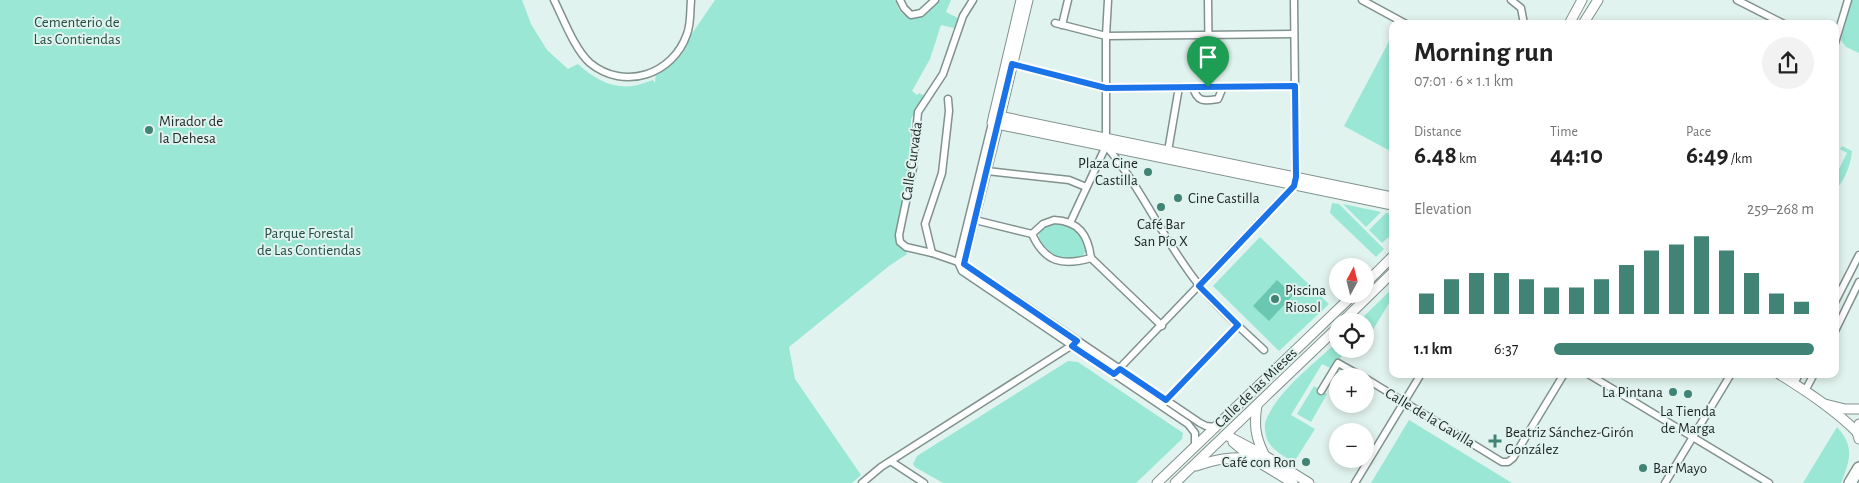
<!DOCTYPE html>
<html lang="en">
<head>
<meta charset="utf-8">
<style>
  :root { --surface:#fff; --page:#f2f2f2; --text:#222; --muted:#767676; --accent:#418375 }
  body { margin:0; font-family:"Alegreya Sans",sans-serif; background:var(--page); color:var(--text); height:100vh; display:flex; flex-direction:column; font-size:19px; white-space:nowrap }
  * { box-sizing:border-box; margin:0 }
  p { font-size:16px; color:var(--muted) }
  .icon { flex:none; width:28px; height:28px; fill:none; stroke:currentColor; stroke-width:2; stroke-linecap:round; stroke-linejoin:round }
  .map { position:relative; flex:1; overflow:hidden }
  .details { position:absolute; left:1389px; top:20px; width:450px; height:358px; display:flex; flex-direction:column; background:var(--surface); border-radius:10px; box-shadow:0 2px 8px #0003 }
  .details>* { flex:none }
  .needle { width:32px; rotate:7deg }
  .controls { position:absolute; left:1329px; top:258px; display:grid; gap:10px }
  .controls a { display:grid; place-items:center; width:45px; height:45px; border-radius:50%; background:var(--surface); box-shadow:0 2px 8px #0003; font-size:25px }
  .pin { position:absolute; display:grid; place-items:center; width:42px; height:42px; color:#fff; margin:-51px -21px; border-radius:50% 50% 50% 0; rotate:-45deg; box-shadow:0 0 5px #0007 }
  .pin .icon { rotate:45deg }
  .round { display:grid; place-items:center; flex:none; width:52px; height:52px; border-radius:26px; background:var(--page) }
  .headline { display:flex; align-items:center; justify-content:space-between; height:85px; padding:0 25px }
  h1 { font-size:28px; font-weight:600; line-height:38px }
  .metrics { display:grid; grid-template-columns:repeat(3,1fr); gap:8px; height:85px; padding:5px 25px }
  .metrics div { display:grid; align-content:center }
  .metrics b { font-size:25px; font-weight:600 }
  .metrics small { font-size:14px; font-weight:400 }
  .metrics p { font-size:14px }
  .chart { height:140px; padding:10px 25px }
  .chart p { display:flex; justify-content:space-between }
  .chart svg { width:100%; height:90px; margin-top:5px; stroke:var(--accent); stroke-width:6 }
  ul { padding:0 25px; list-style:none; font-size:16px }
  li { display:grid; grid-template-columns:80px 60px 1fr; align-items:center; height:38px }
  li i { height:12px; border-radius:6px; background:var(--accent) }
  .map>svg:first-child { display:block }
  .green { fill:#99e7d4 }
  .water { fill:#6ac7b2 }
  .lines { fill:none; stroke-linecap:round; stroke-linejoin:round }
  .street-casing { stroke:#81928e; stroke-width:9 }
  .secondary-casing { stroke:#81928e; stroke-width:11 }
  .highway-casing { stroke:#81928e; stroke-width:14 }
  .street { stroke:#fff; stroke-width:6 }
  .secondary { stroke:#fff; stroke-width:9 }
  .highway { stroke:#fff; stroke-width:11 }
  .route-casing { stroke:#fff; stroke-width:10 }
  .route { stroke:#1a73e8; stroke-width:6 }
  .poi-dot { fill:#418375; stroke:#e1f3ee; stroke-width:2 }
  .labels { text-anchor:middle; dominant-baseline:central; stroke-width:4; stroke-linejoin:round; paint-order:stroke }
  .park-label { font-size:15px; fill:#244d44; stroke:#e1f3ee }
  .poi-label { font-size:15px; fill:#1e2523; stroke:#e1f3ee; text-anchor:start }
  .street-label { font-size:15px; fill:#1e2523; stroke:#e1f3ee }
</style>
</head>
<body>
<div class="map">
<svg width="1859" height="483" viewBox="0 0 1859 483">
  <rect width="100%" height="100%" fill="#e1f3ee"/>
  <g class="green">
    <path d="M0,0H522L531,24L547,50L568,69L578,64C593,78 612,89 633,86C639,85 646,82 653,80L655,83L656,72L676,57L715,0H894L896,1C898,12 906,19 917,18L935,4L937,0H951L946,12L958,18L954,28L941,25L930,59L912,91L917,95L919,93L925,96L911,119L910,155L896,237C896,245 899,248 906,251L907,254L889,266L789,347L795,379L861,475L852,483H0Z"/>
    <path d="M1852,0H1859V53L1846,47L1841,40Z"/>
    <path d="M1392,36V152L1344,126Z"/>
    <path d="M1842,146L1852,151C1851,165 1844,181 1835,191V177L1847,153L1840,149Z"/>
    <path d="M1332,203L1339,204L1384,249L1376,257L1330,213Z"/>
    <path d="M1343,204L1381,212L1366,227Z"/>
    <path d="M1386,213L1392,214V234L1382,243L1369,230Z"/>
    <path d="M1052,223C1062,223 1072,226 1080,234C1083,237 1084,240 1085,244C1093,272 1026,258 1041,228Z"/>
    <path d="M1260,237L1329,304L1279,351L1213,286Z"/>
    <path d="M1392,289V298L1365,343V321H1359Z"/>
    <path d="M1337,342L1338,349H1362L1356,358L1344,351L1340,359L1335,360L1330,368L1322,364L1291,415L1315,429L1294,462C1285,457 1273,451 1268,441C1265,434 1263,425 1267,418C1279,390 1315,363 1337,342Z"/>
    <path d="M1068,361L1078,362L1183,433L1182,439L1136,483H943L915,467L913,464L917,456Z"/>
    <path d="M1314,386L1327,394L1311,422L1297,414Z"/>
    <path d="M1409,420L1512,483H1513H1371Z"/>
    <path d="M1837,427C1855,447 1850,460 1841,483H1803Z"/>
  </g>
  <path class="water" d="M1277,280L1293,295L1269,321L1253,306Z"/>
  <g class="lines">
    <g class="street-casing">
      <g id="street">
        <path d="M554,0C563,18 575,50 590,63C624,91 673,75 687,34C691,24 690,11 691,0"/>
        <path d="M900,0L904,8L911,15L921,13L935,0"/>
        <path d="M1108,0L1106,36V146C1142,188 1164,242 1199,285C1218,309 1242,329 1264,350"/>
        <path d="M1208,0L1209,87"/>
        <path d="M1362,0L1406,24"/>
        <path d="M1511,0L1521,8L1524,24"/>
        <path d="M1737,0L1784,24"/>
        <path d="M1055,23L1106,36L1294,34"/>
        <path d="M1062,25L1068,0"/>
        <path d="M1835,43L1848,0"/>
        <path d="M1012,64L1106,88L1295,86"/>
        <path d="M1193,87C1197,103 1205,101 1218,99L1223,87"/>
        <path d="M999,125L964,264L1200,423L1206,426L1215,427"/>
        <path d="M1168,151L1179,87"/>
        <path d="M987,171L1069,180L1086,187"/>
        <path d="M975,220L1032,234"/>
        <path d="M1054,220C1079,221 1088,235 1091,258C1063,266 1045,263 1032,234L1043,224Z"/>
        <path d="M1070,223L1106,146"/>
        <path d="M932,253L925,224L942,173L949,111L948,99"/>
        <path d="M1091,258L1162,326"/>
        <path d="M958,262L932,253L906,247L900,242L899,235L913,168L918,112L943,74L963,16L973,0"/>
        <path d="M958,262L962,271L1188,424L1195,433V446"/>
        <path d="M958,262L992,123"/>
        <path d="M1835,302L1859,255"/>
        <path d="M1835,331L1859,282"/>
        <path d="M1114,374L1294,186L1296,177L1294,0"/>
        <path d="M1588,374L1769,483"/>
        <path d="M1365,378L1502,462H1508L1513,458L1564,374"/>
        <path d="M1794,384L1799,374"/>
        <path d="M1321,391L1338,363L1361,376"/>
        <path d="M1805,391L1814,374"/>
        <path d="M1166,400L1238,325"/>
        <path d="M892,462L924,483"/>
        <path d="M862,483L881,467L1074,344"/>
        <path d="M1355,483L1421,374"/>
        <path d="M1665,483L1731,374"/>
      </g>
    </g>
    <g class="secondary-casing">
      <g id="secondary">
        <path d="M1021,0L992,123L1392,205"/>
        <path d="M1569,24L1582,0"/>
        <path d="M1583,24L1598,0"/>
        <path d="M994,115L1392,197"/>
        <path d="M999,121L1028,0"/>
        <path d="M1365,284L1392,257"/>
        <path d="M1343,321L1392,273"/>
        <path d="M1779,374C1806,391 1834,409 1857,432"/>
        <path d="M1825,404L1845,409H1859"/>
        <path d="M1257,405C1254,425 1255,436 1264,454"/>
        <path d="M1859,424L1857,432L1859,439"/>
        <path d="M1226,435L1264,455L1309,483"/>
        <path d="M1233,442L1252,458L1293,483"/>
        <path d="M1196,466C1216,459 1230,457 1251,458"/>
        <path d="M1157,483L1354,294"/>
        <path d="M1175,483L1338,327"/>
      </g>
    </g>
    <g class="highway-casing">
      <path id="highway" d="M1850,483L1859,468"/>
    </g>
    <use href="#street" class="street"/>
    <use href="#secondary" class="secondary"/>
    <use href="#highway" class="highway"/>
  </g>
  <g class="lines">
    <g class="route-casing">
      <path id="route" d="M1012,64L1106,88L1295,86L1296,177L1294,186L1199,286L1238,325L1166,400L1120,369L1114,374L1072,346L1077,341L964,264Z"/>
    </g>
    <use href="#route" class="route"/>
  </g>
  <g class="poi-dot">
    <circle cx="149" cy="130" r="5"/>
    <circle cx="1148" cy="172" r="5"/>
    <circle cx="1178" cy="198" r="5"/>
    <circle cx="1161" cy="207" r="5"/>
    <circle cx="1275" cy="299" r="5"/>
    <circle cx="1673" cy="392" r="5"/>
    <circle cx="1688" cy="394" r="5"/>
    <path d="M1492.5 433.5h5v5h5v5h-5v5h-5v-5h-5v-5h5z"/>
    <circle cx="1306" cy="462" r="5"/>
    <circle cx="1643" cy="468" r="5"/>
  </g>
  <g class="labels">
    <g class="park-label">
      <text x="77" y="22">Cementerio de<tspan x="77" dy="17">Las Contiendas</tspan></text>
      <text x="309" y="233">Parque Forestal<tspan x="309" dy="17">de Las Contiendas</tspan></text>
    </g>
    <g class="poi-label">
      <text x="159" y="121">Mirador de<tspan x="159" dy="17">la Dehesa</tspan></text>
      <text x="1138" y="163" text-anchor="end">Plaza Cine<tspan x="1138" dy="17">Castilla</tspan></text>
      <text x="1188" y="198">Cine Castilla</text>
      <text x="1161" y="224" text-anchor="middle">Café Bar<tspan x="1161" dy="17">San Pío X</tspan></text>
      <text x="1285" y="290">Piscina<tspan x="1285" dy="17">Riosol</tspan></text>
      <text x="1663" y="392" text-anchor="end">La Pintana</text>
      <text x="1688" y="411" text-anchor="middle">La Tienda<tspan x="1688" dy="17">de Marga</tspan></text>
      <text x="1505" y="432">Beatriz Sánchez-Girón<tspan x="1505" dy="17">González</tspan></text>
      <text x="1296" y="462" text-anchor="end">Café con Ron</text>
      <text x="1653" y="468">Bar Mayo</text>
    </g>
    <g class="street-label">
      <text transform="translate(912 161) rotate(-82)">Calle Curvada</text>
      <text transform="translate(1256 388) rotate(-44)">Calle de las Mieses</text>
      <text transform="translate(1430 418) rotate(31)">Calle de la Gavilla</text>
    </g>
  </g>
</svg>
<div class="controls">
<a><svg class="needle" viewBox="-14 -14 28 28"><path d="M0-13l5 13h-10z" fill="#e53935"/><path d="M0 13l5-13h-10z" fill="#767676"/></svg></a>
<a><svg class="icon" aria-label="locate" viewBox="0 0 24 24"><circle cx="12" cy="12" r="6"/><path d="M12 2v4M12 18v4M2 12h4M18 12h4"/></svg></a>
<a>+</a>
<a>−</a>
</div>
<div class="pin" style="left:1208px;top:87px;background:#1e9e55"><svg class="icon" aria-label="arrive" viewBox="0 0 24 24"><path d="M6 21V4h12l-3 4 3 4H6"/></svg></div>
<section class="details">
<div class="headline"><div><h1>Morning run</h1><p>07:01 · 6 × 1.1 km</p></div><a class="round"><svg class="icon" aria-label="share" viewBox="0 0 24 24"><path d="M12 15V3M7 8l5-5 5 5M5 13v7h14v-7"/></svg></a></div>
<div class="metrics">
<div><p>Distance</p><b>6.48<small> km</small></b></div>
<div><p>Time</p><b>44:10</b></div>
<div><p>Pace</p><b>6:49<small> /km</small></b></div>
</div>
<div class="chart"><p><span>Elevation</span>259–268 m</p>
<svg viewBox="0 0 160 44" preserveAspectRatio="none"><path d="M5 44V34M15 44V27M25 44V24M35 44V24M45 44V27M55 44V31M65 44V31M75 44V27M85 44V20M95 44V13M105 44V10M115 44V6M125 44V13M135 44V24M145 44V34M155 44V38"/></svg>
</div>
<ul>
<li><b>1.1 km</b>6:37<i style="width:100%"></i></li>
</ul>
</section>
</div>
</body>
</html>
